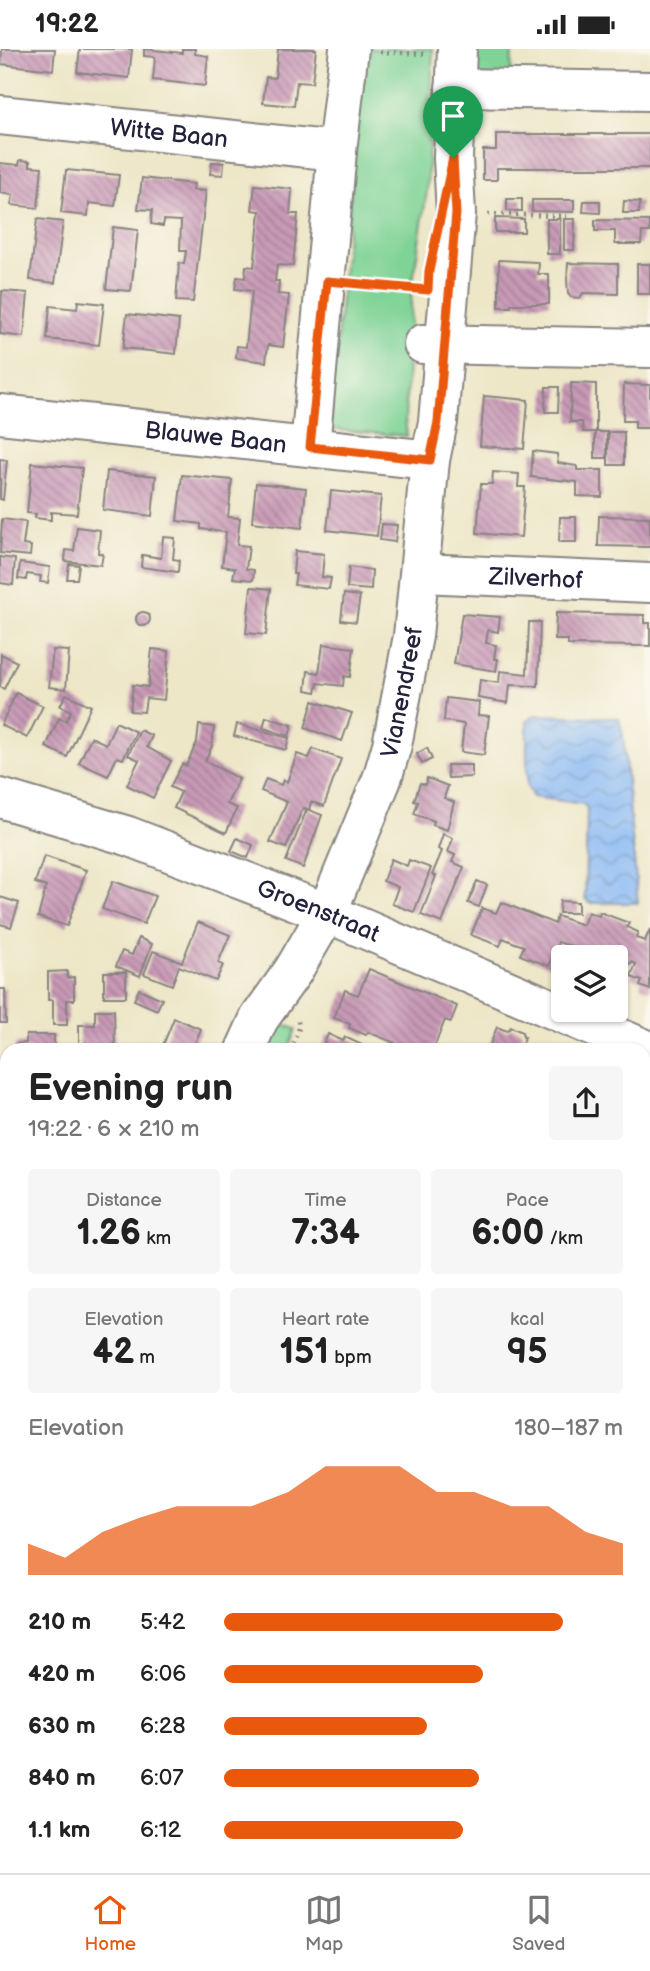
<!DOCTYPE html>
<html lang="en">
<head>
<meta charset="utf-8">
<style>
  :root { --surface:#fff; --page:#f6f6f6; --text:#222; --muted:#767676; --line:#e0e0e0; --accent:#ea580c }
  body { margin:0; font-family:"Balsamiq Sans",sans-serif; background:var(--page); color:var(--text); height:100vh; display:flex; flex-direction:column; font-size:26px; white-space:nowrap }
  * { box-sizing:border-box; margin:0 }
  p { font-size:23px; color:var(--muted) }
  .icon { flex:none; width:38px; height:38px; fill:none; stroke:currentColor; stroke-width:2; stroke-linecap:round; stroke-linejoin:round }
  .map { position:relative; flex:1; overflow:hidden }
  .side { position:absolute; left:0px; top:994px; width:651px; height:831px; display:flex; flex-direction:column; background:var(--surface); border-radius:21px 21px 0 0; box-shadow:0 2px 5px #0004 }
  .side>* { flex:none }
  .fabs { position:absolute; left:551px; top:896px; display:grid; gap:14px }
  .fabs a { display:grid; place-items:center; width:77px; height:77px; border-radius:7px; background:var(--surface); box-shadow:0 2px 5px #0004; font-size:35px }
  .pin { position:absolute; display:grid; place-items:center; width:60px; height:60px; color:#fff; margin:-72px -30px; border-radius:50% 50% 50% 0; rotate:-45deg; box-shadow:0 0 7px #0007 }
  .pin .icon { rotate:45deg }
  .round { display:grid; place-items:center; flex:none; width:74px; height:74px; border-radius:7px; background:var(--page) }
  .head { display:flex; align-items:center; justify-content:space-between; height:119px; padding:0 28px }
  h1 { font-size:38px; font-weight:600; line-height:52px }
  .figures { display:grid; grid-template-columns:repeat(3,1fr); gap:10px; height:119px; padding:7px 28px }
  .figures div { display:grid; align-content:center; border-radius:7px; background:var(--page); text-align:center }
  .figures b { font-size:35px; font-weight:600 }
  .figures small { font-size:19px; font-weight:400 }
  .figures p { font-size:19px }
  .chart { height:196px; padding:14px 28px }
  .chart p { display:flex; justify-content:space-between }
  .chart svg { width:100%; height:126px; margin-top:7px; fill:var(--accent); opacity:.7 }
  ul { padding:0 28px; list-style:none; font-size:23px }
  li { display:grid; grid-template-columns:112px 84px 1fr; align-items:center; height:52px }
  li i { height:18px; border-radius:9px; background:var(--accent) }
  .status { display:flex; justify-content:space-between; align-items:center; height:49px; padding:0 35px; background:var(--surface); direction:ltr }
  .status svg { height:19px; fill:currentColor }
  .menu { display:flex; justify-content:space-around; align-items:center; height:98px; border-top:2px solid var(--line); background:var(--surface); font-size:19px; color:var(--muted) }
  .menu a { display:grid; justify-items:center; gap:4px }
  .menu .on { color:var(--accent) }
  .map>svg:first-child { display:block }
  .grass { fill:#7fd396; stroke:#507a68; stroke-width:2 }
  .water { fill:url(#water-waves); stroke:#566e98; stroke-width:2 }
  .building { fill:url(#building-back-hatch) }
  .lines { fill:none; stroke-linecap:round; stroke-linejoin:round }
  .minor-casing { stroke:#888481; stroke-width:42 }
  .path { stroke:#888481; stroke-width:4.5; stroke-dasharray:2 5; stroke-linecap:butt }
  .minor { stroke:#fff; stroke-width:38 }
  .route-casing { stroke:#fff; stroke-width:14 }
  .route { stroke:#ea580c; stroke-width:9 }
  .labels { text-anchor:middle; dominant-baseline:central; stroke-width:7; stroke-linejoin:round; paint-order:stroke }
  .street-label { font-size:24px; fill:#22223b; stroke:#fbf7ec }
</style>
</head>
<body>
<div class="status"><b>19:22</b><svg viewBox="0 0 49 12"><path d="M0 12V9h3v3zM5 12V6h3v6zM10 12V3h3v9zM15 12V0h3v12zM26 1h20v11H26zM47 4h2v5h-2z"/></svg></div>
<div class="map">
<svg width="650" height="1824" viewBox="0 0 650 1824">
  <defs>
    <pattern id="water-waves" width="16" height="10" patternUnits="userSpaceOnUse" patternTransform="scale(1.75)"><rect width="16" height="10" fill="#89baf5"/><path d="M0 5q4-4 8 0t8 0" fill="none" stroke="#7097c8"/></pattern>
    <pattern id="building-back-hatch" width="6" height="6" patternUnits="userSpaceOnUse" patternTransform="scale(1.75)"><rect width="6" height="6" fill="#c899b6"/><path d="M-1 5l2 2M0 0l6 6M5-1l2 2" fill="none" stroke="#a27c95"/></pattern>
  </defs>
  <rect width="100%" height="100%" fill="#fbf7ec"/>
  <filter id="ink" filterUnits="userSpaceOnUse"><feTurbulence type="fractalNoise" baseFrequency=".0143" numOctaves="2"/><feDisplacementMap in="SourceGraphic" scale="14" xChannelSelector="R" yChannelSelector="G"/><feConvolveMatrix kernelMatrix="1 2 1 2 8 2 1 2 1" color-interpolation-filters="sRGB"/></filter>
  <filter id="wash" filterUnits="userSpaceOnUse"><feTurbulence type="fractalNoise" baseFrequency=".00686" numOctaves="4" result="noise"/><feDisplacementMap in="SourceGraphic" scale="28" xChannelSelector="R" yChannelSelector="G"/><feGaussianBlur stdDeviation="1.57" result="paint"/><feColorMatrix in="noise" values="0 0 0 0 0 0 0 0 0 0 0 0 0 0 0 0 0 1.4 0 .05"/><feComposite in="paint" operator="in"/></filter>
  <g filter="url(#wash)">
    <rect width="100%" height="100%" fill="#ede6c7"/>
    <g class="grass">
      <path d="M364,0H433L427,142L412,238L405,370L407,387L329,380Z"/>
      <path d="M472,0H512L511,28L471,27Z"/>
      <path d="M278,973L296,980L288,1001H262Z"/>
      <path d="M644,1747H650V1824H607V1818H644Z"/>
    </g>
    <path class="water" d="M535,666L619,669L623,687L638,854H590L585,850L587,760L584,755L533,748L527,737V672Z"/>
    <g id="blocks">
      <g class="building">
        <path d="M2,0H55L53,21L1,15Z"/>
        <path d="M80,0H132L129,29L77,23Z"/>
        <path d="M144,0L182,4V0H195V5L208,7L205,37L153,31L155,8L144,7Z"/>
        <path d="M278,0H316L312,34L297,33L294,57L263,54L266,28L275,29Z"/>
        <path d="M496,85H650V119H497V131H483V101H496Z"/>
        <path d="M20,111L30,112V117L42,118L38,159L11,156L13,146L0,144V114L19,116Z"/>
        <path d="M212,113L224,114L223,126L210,125Z"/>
        <path d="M66,121L119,126L115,157L89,154L88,167L61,164Z"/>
        <path d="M142,129L194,135L193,141L206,142L193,253L176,252L179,214L184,215L186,202H180L181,172L164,171L163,177L151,175L152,161L138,160Z"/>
        <path d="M255,136L292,140L290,165H298L293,217L277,216L275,232H279L278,245L289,246L283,298L268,296L266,313L236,309L237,297L246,298L249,268L252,242L235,240L237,228L245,229L246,217L254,218L260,162L252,161Z"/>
        <rect x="507" y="150" width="15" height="12"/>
        <path d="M532,151H574V163L532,162Z"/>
        <path d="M584,152H600V164L583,163Z"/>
        <path d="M624,152L640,153L639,164H623Z"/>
        <path d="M495,169L524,170V183H495Z"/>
        <path d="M37,170L63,173L55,234L30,231Z"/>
        <rect x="547" y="170" width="13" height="35"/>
        <path d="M564,170H575L574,201H564Z"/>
        <path d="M595,171L650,172V183H642L641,195H615V182H595Z"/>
        <path d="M113,178L138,181L131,242L106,240Z"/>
        <path d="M499,211L536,213L539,215L538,225H549V255H511V258H499Z"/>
        <path d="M568,214L618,215V245L583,244L580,249L571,248L568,245L567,231Z"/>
        <rect x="637" y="215" width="13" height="30"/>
        <path d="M2,242L28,244L24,288L0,285Z"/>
        <path d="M78,252L104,255L99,296L47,290L50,257L77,260Z"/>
        <path d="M127,265L179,271L176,305L123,299Z"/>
        <path d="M571,334L596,335V383H583L582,373H570Z"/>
        <path d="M624,335L650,336V379H635V372H623Z"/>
        <path d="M546,338H559L558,363H545Z"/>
        <path d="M484,347L528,351L524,400L480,397Z"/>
        <rect x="595" y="383" width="12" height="26"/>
        <rect x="608" y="383" width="16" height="33"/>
        <path d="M533,402L557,405L558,414L577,417V421H602V448L577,447V433L531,428Z"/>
        <path d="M0,410L7,411L3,451L0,450Z"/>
        <path d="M32,414L82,419L77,465L51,463V471L35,469L36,465L27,464Z"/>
        <path d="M107,422L156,427L152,467L103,461Z"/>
        <path d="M493,423L519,425L518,438H525L521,488L477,484L481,435H492Z"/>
        <path d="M182,426L232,431L228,468L240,469L237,496L249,497L246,520L254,521L253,531L233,529L235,519L222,517L226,483L201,480V475L177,472Z"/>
        <path d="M256,434L306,439L302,479L252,473Z"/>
        <path d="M331,442L381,447L377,487L327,481Z"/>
        <path d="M599,467L650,468V498L598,497Z"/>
        <path d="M560,468H576V493H559Z"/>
        <path d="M2,470L26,473L23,496L31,497L30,507L0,504Z"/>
        <path d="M382,475L397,476L395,493L380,491Z"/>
        <path d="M77,478L100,481L98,504L103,505L101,516L65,512L66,501L74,502Z"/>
        <path d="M163,488L175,489L173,510L179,511L178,523L141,518L142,506L161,509Z"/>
        <path d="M295,502L324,505L322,528L331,529L329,540L294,536L296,525H293Z"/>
        <path d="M0,508L15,510L13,536L0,534Z"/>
        <path d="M20,514L50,518L48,534L40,533L41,527L27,525L26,531L18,530Z"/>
        <path d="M69,515L79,516L77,530H67Z"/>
        <path d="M349,518L372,521L371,541L347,539Z"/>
        <path d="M251,538L271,540L266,586L246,584Z"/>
        <path d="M344,545L360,547L356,573L341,571Z"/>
        <circle cx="143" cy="570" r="7"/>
        <path d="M556,564L644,566V574H650V597L568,596V591H555Z"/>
        <path d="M462,565L500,568L498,583L488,581L486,594L496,596L494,610H498L496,622L454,615Z"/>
        <path d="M529,573H540L538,637L510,636L508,654L478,649L480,631L499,634L500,622L527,625Z"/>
        <path d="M323,595L354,599L350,628L344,627L343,637L318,634L316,643L306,641L308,622L319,624Z"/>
        <path d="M152,600L169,602L164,651L146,649L144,663L130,662L133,636L148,638Z"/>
        <path d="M53,601L69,602L66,640L49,638Z"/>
        <path d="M1,605L17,613L4,640L0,638Z"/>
        <path d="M16,644L43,657L27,689L1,676Z"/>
        <path d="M66,645L91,657L67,708L46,698L59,669L66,672L71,662L60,657Z"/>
        <path d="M446,649L479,653L478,666L489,667L484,706L461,703L464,675L444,672Z"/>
        <path d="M313,652L352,664L342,692L305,679Z"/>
        <path d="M266,668L292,676L289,687L263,679Z"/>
        <path d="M116,673L136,683L123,710L117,708L108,727L79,714L91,688L106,695Z"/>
        <path d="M237,675L289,689L286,701L234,687Z"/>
        <path d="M199,676L214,678L212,697L205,712L239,730L227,755L237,759L226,784L174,759L181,743L170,738L182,715L186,717L197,693Z"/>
        <path d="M140,681L152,687L147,698L171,712L153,749L127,736L139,711L128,706Z"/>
        <path d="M427,699L432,710L422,715L417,705Z"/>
        <path d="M313,700L341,710L324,757L311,753L309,761L322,766L303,819L286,812L307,760L303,759L286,799L270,793L287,753L261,742L266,730L281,736L283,731L287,733L297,705L309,709Z"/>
        <path d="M447,716H472V728L448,729Z"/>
        <path d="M427,729L448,737L444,749L454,753L447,781L433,776L434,772L414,765L418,753L414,752L420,734L425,736Z"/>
        <path d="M443,785L453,789L448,803L455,806L452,813L464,818L442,874L421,866L436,827L432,826L442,802L438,800Z"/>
        <path d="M237,789L253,796L248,809L231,802Z"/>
        <path d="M44,807L86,821L67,877L38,868L46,838L35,834Z"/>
        <path d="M391,810L407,817L409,811L431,819L414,863L392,855L398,838L383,832Z"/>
        <path d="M113,832L155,847L144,875L102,860Z"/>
        <path d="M477,832L487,836L479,858L468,854Z"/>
        <path d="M0,848L19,854L11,878L0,875Z"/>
        <path d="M560,852L578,853V864H559Z"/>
        <path d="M501,853L555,875L557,867L583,876L588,863L599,867L600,863L629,874L627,878L638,883L636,889L645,892L650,880V941L640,937L642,932L631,928L636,915L632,913L631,915L625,913L619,932L616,931V908H570L574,898L558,893L549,917L520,906L524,897L515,894L503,889L500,897L471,886L482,859L496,864Z"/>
        <path d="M198,873L230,886L218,914L223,916L216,932L179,917L172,936L144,925L153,902L182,913Z"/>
        <path d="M139,889L152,895L140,927L116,917L122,902L132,906Z"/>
        <path d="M369,920L457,957L451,973L445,971L433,1001H392L395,994L368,983L366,986L349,979L350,975L334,969L345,941L358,946Z"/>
        <path d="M67,922V929L74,928V951H67V976H53V951H48V923Z"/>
        <rect x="104" y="923" width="22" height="25"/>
        <path d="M0,940H5L6,974H0Z"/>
        <path d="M139,940L162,950L157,961L134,951Z"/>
        <path d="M95,961H114L115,1001H79V976H95Z"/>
        <path d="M174,969L201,980L192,1001H161Z"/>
        <path d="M497,978L507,982L511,978L522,983L523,988H525L520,1001H488Z"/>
        <path d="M328,985L343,992L345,988L362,996L361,999L366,1001H321Z"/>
        <path d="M26,986H54V1001H15V995L26,994Z"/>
        <path d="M650,1026V1075L644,1074V1054L646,1050L644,1049V1037Z"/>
        <path d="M644,1115L650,1118V1150L644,1147Z"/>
        <rect x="0" y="1144" width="7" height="27"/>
        <rect x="0" y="1233" width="7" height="13"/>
        <rect x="0" y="1321" width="7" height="38"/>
        <path d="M650,1387V1421H644V1388Z"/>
        <rect x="0" y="1419" width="7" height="26"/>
        <path d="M650,1484V1529H644V1485Z"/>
        <rect x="0" y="1510" width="7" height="11"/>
        <rect x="0" y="1528" width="7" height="11"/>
        <rect x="0" y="1591" width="7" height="39"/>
        <path d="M650,1620V1652H646L644,1621Z"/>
        <path d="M648,1656L650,1698H644V1657Z"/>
        <rect x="0" y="1690" width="7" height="36"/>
        <rect x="0" y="1739" width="4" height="23"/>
        <rect x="105" y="1818" width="35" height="3"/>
        <path d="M281,1818H323L324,1824H281Z"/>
        <rect x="55" y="1820" width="31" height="4"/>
      </g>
    </g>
  </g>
  <g filter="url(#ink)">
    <use href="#blocks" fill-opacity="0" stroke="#888481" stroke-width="2"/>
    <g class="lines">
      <g class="minor-casing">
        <g id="minor">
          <path d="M455,39L650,42"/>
          <path id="s1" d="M0,66L337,102"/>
          <path d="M423,295L650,299"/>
          <path id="s2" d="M0,365L430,411"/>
          <path d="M310,398L337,102L349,0"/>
          <path id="s3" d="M420,524L650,534"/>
          <path id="s4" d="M0,749L128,787L327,864L650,1002"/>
          <path id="s5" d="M245,1001L259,970L293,922L327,864L382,730L392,696L413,587L430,411L438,373L456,164L453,109L457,0"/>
          <path d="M0,1065H7"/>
          <path d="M0,1110H7"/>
          <path d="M644,1156L650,1159"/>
          <path d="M644,1256L650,1280"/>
          <path d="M0,1387H7"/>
          <path d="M644,1454H650"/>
          <path d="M0,1664H7"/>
          <path d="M644,1733H650"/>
          <path d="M179,1818L180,1824"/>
          <path d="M253,1818V1824"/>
        </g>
      </g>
      <g class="path">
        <path d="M380,3L428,5"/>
        <path d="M488,165L569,167"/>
        <path d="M356,235L420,240"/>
        <path d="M291,1001L299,979L298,972"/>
        <path d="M0,1249H7"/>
        <path d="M644,1347L650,1346"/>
        <path d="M0,1524H7"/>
        <path d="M644,1589H650"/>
        <path d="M371,1818V1824"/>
        <path d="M485,1818V1824"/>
        <path d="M604,1818V1824"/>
      </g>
      <use href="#minor" class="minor"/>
    </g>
  </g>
  <g class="lines" filter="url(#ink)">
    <g class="route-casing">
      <path id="route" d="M453,109L456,164L438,373L430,411L310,398L327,232L428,241L429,222Z"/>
    </g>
    <use href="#route" class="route"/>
  </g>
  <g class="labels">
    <g class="street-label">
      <text stroke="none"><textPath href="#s1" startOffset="170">Witte Baan</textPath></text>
      <text stroke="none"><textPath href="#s2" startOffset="217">Blauwe Baan</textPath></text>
      <text stroke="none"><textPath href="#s3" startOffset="116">Zilverhof</textPath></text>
      <text stroke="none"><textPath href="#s5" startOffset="394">Vianendreef</textPath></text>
      <text stroke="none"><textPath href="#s4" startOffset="338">Groenstraat</textPath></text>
    </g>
  </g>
</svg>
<div class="fabs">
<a><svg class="icon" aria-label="layers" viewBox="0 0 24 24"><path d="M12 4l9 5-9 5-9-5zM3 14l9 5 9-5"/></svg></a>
</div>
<div class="pin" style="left:453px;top:109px;background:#1e9e55"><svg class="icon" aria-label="arrive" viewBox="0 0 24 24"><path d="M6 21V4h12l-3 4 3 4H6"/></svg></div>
<section class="side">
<div class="head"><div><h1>Evening run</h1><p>19:22 · 6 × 210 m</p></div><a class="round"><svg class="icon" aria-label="share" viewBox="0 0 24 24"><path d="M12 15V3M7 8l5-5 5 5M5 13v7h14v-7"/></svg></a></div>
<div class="figures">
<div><p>Distance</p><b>1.26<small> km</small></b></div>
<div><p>Time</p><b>7:34</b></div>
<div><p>Pace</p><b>6:00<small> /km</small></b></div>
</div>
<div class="figures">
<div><p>Elevation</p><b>42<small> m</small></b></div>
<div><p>Heart rate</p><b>151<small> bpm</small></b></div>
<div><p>kcal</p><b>95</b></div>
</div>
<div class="chart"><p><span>Elevation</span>180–187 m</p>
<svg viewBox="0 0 160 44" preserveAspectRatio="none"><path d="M0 44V33L10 38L20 29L30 24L40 20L50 20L60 20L70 15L80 6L90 6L100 6L110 15L120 15L130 20L140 20L150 29L160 33V44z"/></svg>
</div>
<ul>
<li><b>210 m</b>5:42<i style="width:85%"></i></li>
<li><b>420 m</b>6:06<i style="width:65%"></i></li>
<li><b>630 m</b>6:28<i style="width:51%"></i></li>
<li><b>840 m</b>6:07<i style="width:64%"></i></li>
<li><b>1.1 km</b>6:12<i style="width:60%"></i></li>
</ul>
</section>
</div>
<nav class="menu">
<a class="on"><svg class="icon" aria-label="home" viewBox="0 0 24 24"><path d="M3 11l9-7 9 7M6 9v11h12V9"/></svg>Home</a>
<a><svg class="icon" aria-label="map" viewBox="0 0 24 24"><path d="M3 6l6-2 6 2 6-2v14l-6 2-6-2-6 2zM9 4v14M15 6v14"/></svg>Map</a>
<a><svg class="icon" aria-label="saved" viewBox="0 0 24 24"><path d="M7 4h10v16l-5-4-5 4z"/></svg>Saved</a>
</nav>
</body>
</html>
